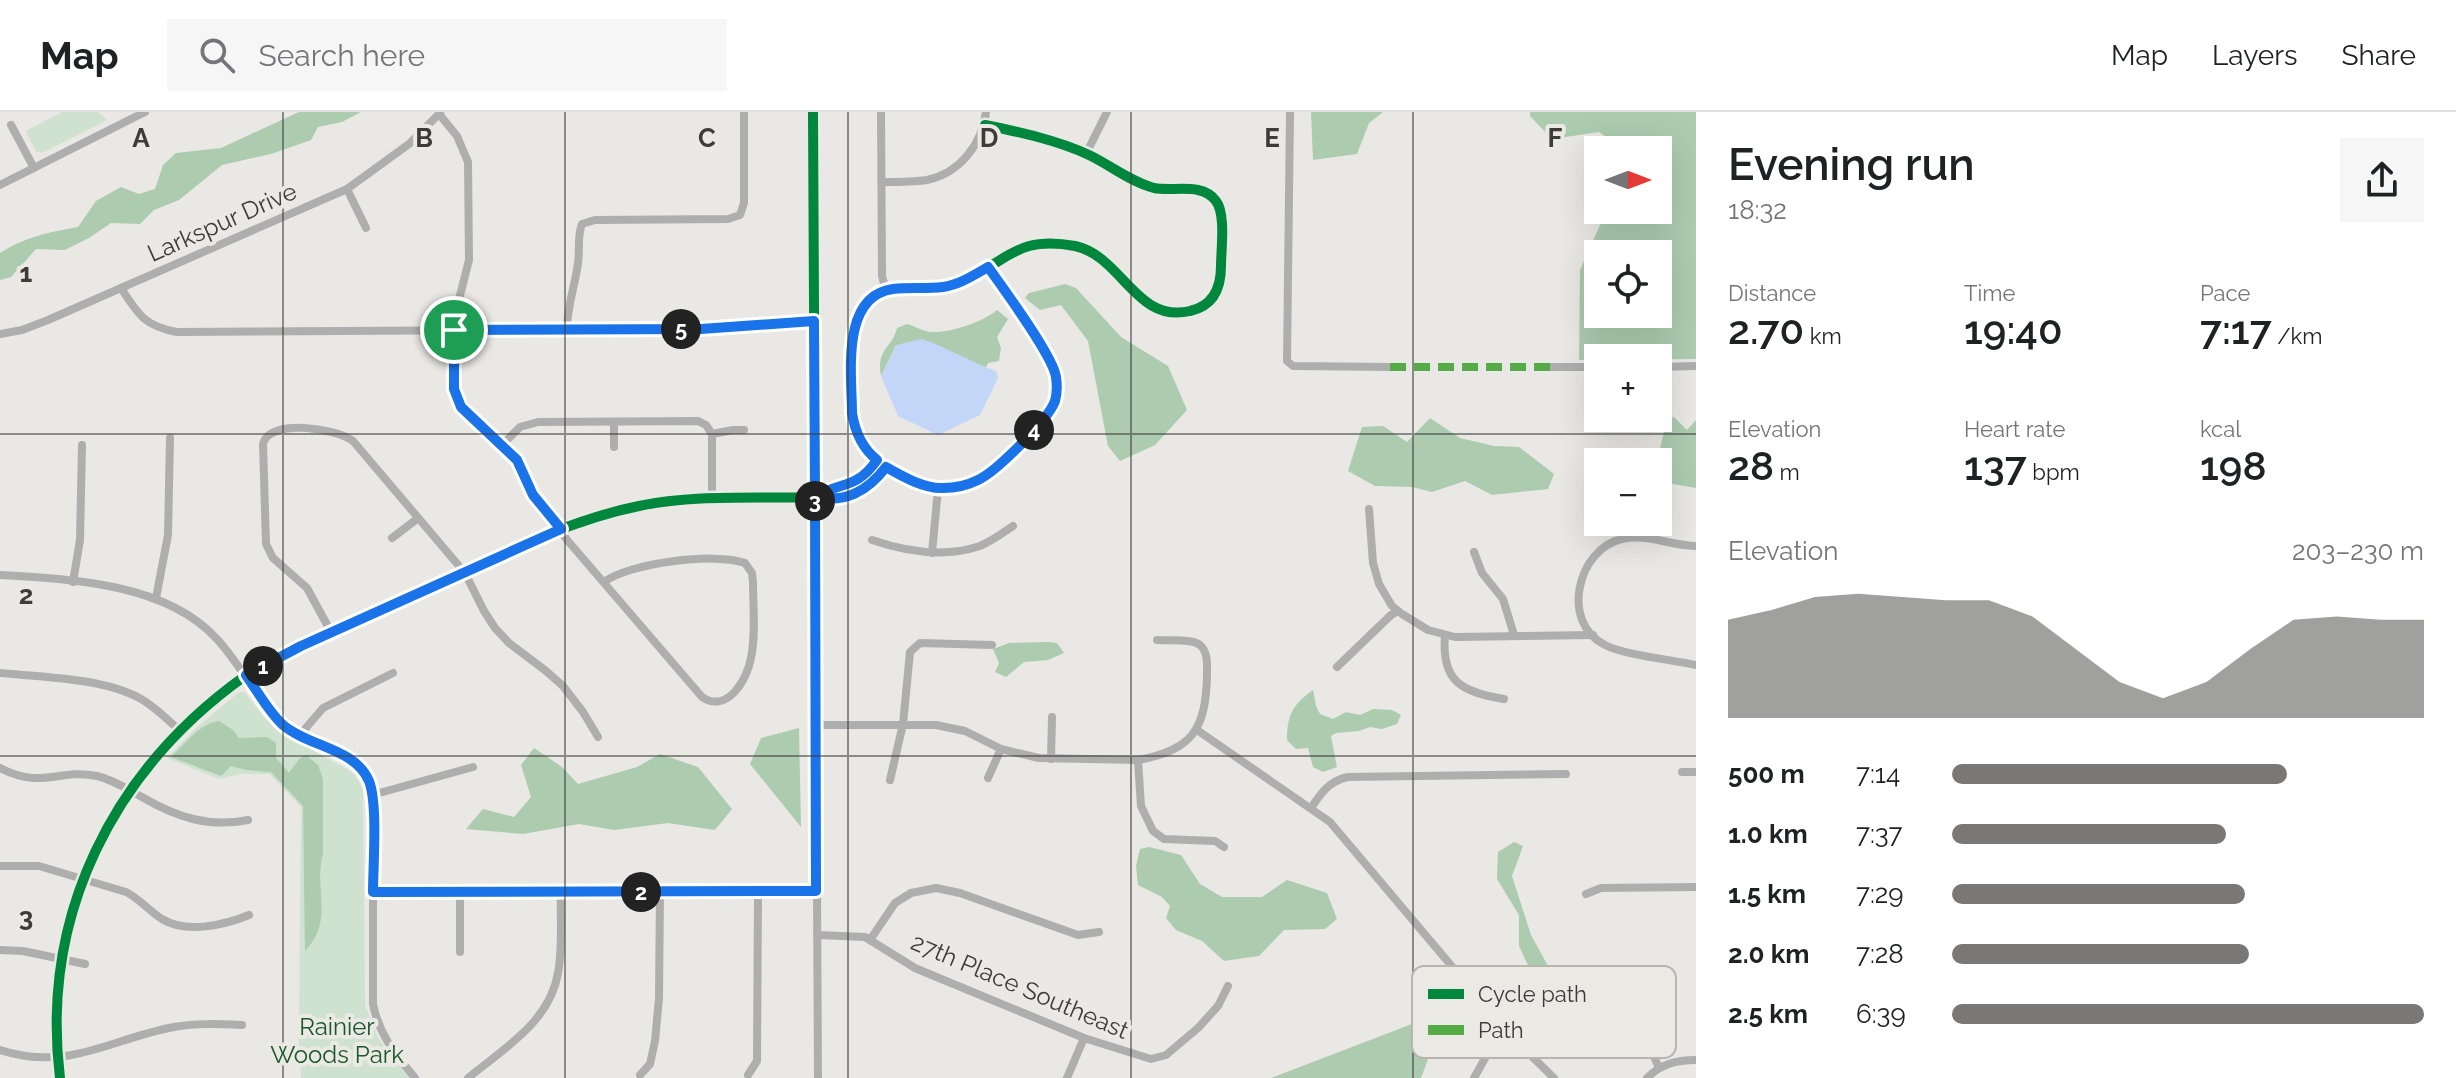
<!DOCTYPE html>
<html lang="en">
<head>
<meta charset="utf-8">
<style>
  :root { --surface:#fff; --page:#f6f6f6; --text:#202124; --muted:#757577; --line:#e0e0e0; --accent:#797876 }
  body { margin:0; font-family:Raleway,sans-serif; background:var(--page); color:var(--text); height:100vh; display:flex; flex-direction:column; font-size:30px; white-space:nowrap }
  * { box-sizing:border-box; margin:0 }
  p { font-size:26px; color:var(--muted) }
  .icon { flex:none; width:44px; height:44px; fill:none; stroke:currentColor; stroke-width:2; stroke-linecap:round; stroke-linejoin:round }
  .map { position:relative; flex:1; overflow:hidden }
  .details { display:flex; flex-direction:column; background:var(--surface); width:760px }
  .details>* { flex:none }
  .needle { width:52px; rotate:90deg }
  .fabs { position:absolute; left:1584px; top:24px; display:grid; gap:16px }
  .fabs a { display:grid; place-items:center; width:88px; height:88px; border-radius:0px; background:var(--surface); box-shadow:0 8px 32px #0002; font-size:40px }
  .pin { position:absolute; display:grid; place-items:center; width:68px; height:68px; color:#fff; margin:-34px; border:4px solid #fff; border-radius:50%; box-shadow:0 2px 8px #0007 }
  .km { position:absolute; width:40px; height:40px; margin:-20px; border-radius:50%; background:#222; color:#fff; font-size:22px; line-height:40px; text-align:center }
  .round { display:grid; place-items:center; flex:none; width:84px; height:84px; border-radius:0px; background:var(--page) }
  .summary { display:flex; align-items:center; justify-content:space-between; height:136px; padding:0 32px }
  h1 { font-size:44px; font-weight:600; line-height:60px }
  .stats { display:grid; grid-template-columns:repeat(3,1fr); gap:12px; height:136px; padding:8px 32px }
  .stats div { display:grid; align-content:center }
  .stats b { font-size:40px; font-weight:600 }
  .stats small { font-size:22px; font-weight:400 }
  .stats p { font-size:22px }
  .chart { height:224px; padding:16px 32px }
  .chart p { display:flex; justify-content:space-between }
  .chart svg { width:100%; height:144px; margin-top:8px; fill:var(--accent); opacity:.7 }
  ul { padding:0 32px; list-style:none; font-size:26px }
  li { display:grid; grid-template-columns:128px 96px 1fr; align-items:center; height:60px }
  li i { height:20px; border-radius:10px; background:var(--accent) }
  header { display:flex; align-items:center; gap:48px; box-sizing:border-box; height:112px; padding:0 40px; background:var(--surface); border-bottom:2px solid var(--line) }
  header strong { font-size:38px }
  nav { display:flex; gap:44px; margin-inline-start:auto; font-size:28px }
  .search { width:560px; height:72px; background:var(--page); display:flex; align-items:center; gap:20px; box-sizing:border-box; padding:0 28px; border-radius:0px; color:var(--muted); font-size:30px }
  main { display:flex; flex:1; min-height:0 }
  .map>svg:first-child { display:block }
  .green { fill:#cfe1cf }
  .forest { fill:#accbaf; fill-rule:evenodd }
  .water { fill:#c3d6f7 }
  .lines { fill:none; stroke-linecap:round; stroke-linejoin:round }
  .minor { stroke:#afaeae; stroke-width:8 }
  .quiet { stroke:#55ac46; stroke-width:8; stroke-dasharray:16 8; stroke-linecap:butt }
  .cycleway-casing { stroke:#eae9e3; stroke-width:15 }
  .cycleway { stroke:#00873e; stroke-width:10 }
  .route-casing { stroke:#fff; stroke-width:16 }
  .route { stroke:#1a73e8; stroke-width:10 }
  .grid { fill:none; stroke:#3d3c3a; stroke-width:2; stroke-opacity:0.55 }
  .labels { text-anchor:middle; dominant-baseline:central; stroke-width:8; stroke-linejoin:round; paint-order:stroke }
  .street-label { font-size:24px; fill:#3d3c3a; stroke:#eae9e3 }
  .park-label { font-size:24px; fill:#1b582a; stroke:#eae9e3 }
  .key { fill:#eae9e3; stroke:#b6b5b0; stroke-width:2 }
  .key-label { font-size:22px; fill:#3d3c3a }
  .grid-label { font-size:26px; text-anchor:middle; font-weight:bold; fill:#3d3c3a; stroke:#eae9e3; stroke-width:8; stroke-linejoin:round; paint-order:stroke }
</style>
</head>
<body>
<header>
<strong>Map</strong>
<div class="search"><svg class="icon" aria-label="search" viewBox="0 0 24 24"><circle cx="10" cy="10" r="6"/><path d="M15 15l6 6"/></svg>Search here</div>
<nav><a>Map</a><a>Layers</a><a>Share</a></nav>
</header>
<main>
<div class="map">
<svg width="1696" height="966" viewBox="0 0 1696 966">
  <rect width="100%" height="100%" fill="#e9e8e4"/>
  <g class="green">
    <path d="M62,0H98L107,8L44,40H36L26,19Z"/>
    <path d="M243,580L246,582L262,603L286,624L347,657L354,662L363,677L365,893L378,926L409,966H301L299,930L301,695L270,662H239L219,667L167,646L195,617L238,581Z"/>
  </g>
  <g class="forest">
    <path d="M299,0H361L342,10L318,15L311,28L271,42L222,53L179,88L154,98L140,112L111,111L89,126L65,138L36,137L11,165L0,168V141C25,125 49,120 78,115L96,89L121,75L139,82L155,77L163,53L176,41L221,36Z"/>
    <path d="M1311,0H1383L1369,11L1357,42L1313,48Z"/>
    <path d="M1530,0H1696V247L1579,248L1580,158L1600,113L1614,98H1658V38H1625L1599,20L1552,27L1530,4ZM1598,142H1658V202H1598Z"/>
    <path d="M1065,172L1076,176L1121,225L1168,254L1187,298L1155,333L1120,349L1108,334L1088,229L1061,193L1040,198L1025,186L1029,181Z"/>
    <path d="M997,198L1008,207L997,225L1001,236L999,249L988,251L986,255L896,233L881,264C876,236 892,237 897,216L907,212C915,214 924,220 932,220C950,221 983,210 997,198Z"/>
    <path d="M1674,305L1687,318L1696,308V376L1667,371L1658,345L1667,307Z"/>
    <path d="M1430,306L1460,326L1494,334L1519,335L1554,362L1548,377L1492,383L1465,369L1432,380L1412,375L1375,374L1348,359L1362,315L1383,314L1407,330Z"/>
    <path d="M1049,530L1057,531L1064,541L1048,548L1024,550L1006,565L995,560L999,551L993,537L1009,531Z"/>
    <path d="M1313,578L1316,594L1320,602L1333,607L1346,600L1360,603L1373,597L1392,598L1401,603L1397,612L1382,617L1370,615L1359,619L1336,621L1331,624L1337,655L1323,660L1313,655L1308,636L1296,637L1287,628C1287,603 1293,592 1313,578Z"/>
    <path d="M219,609L233,618L239,626L267,625L276,631V646L289,661L299,647L306,643L318,653L323,667V742C313,777 335,808 305,839L303,694L271,660L246,658L231,654L221,664L171,645C186,631 199,612 219,609Z"/>
    <path d="M799,616L801,715L750,652L761,626Z"/>
    <path d="M534,636L562,655L578,672L637,655L660,642L698,655L732,697L715,718L668,711L614,718L579,712L523,722L466,717L483,697L514,705L531,685L521,653Z"/>
    <path d="M1514,730L1523,734L1512,764L1531,823L1553,863L1587,902L1624,916V941L1612,938L1566,914L1537,873L1519,834V803L1497,767L1498,740Z"/>
    <path d="M1149,735L1181,743L1200,772L1222,785H1262L1287,768L1327,781L1337,807L1325,817L1284,818L1259,844L1224,849L1202,829L1176,818L1166,806L1170,794L1162,785L1138,773L1136,754L1140,737Z"/>
    <path d="M1412,912L1431,939L1421,966H1271Z"/>
  </g>
  <path class="water" d="M922,227C948,236 971,250 996,259L998,266L980,303L938,323L898,304L881,264L896,233Z"/>
  <g class="lines">
    <g class="minor">
      <path d="M813,0L818,966"/>
      <path d="M881,0L882,164L886,179"/>
      <path d="M1290,0L1287,249L1293,254L1390,255"/>
      <path d="M439,2L457,24L468,50L469,148L454,207V268L457,286L461,295L517,348L537,389L568,429L702,585C727,602 747,568 751,546C756,522 753,495 753,470L752,461L745,451C715,440 629,451 604,470"/>
      <path d="M11,13L34,56"/>
      <path d="M985,13C1019,20 1057,28 1089,43C1110,53 1131,70 1154,76C1174,80 1202,70 1216,89C1226,102 1221,138 1221,154C1221,176 1213,194 1190,199C1136,212 1122,144 1075,134C1017,123 1009,149 963,168C945,176 924,177 904,177C850,177 852,227 852,267C852,285 850,304 857,321C868,348 909,374 938,377C950,378 969,373 979,368C995,359 1008,344 1020,332C1041,310 1066,288 1053,255L988,155"/>
      <path d="M1086,42L1107,0"/>
      <path d="M883,70C897,70 913,70 927,68C960,61 982,32 986,0"/>
      <path d="M0,73L145,0"/>
      <path d="M347,77L366,116"/>
      <path d="M121,176C138,202 144,214 177,220L701,217L814,209"/>
      <path d="M567,217C567,195 575,174 578,151C580,138 577,124 582,112L595,108L728,107L740,103L744,91V0"/>
      <path d="M0,222L22,218L48,208L347,77L409,32L440,1"/>
      <path d="M1551,255H1598"/>
      <path d="M1658,255L1696,254"/>
      <path d="M712,322L733,318H744"/>
      <path d="M502,333L520,315L538,310L698,309L706,313L712,322V388"/>
      <path d="M614,335V310"/>
      <path d="M815,385C841,369 856,378 877,348"/>
      <path d="M1369,397L1373,451L1379,472L1392,494L1402,502L1428,518L1455,525L1593,523"/>
      <path d="M392,426L417,407"/>
      <path d="M872,428C907,440 944,446 980,434C992,429 1003,421 1013,414"/>
      <path d="M1696,434C1672,434 1646,421 1622,427C1577,437 1560,511 1605,533C1624,543 1673,548 1696,553"/>
      <path d="M1474,440L1482,461L1503,487L1514,523"/>
      <path d="M932,441L938,377"/>
      <path d="M0,463C71,467 165,471 216,526C240,551 258,590 283,612C322,647 369,630 373,697V892C379,923 396,943 415,966"/>
      <path d="M73,470L80,428L82,333"/>
      <path d="M156,486L168,423L170,326"/>
      <path d="M331,520L307,476L273,446L266,432L263,332C269,306 336,316 353,329L465,461L484,499L495,516L509,531L546,559L563,574L583,600L598,625"/>
      <path d="M1445,523C1441,570 1462,580 1504,587"/>
      <path d="M1337,555L1391,503L1398,499"/>
      <path d="M0,561C42,565 104,566 141,587C155,595 167,607 179,618"/>
      <path d="M816,613H936L965,619L1001,637L1039,646L1138,648C1193,638 1206,617 1207,562C1207,552 1208,540 1200,533C1191,526 1168,529 1157,528"/>
      <path d="M1197,618L1330,710L1509,922L1554,966"/>
      <path d="M299,624L323,596L393,561"/>
      <path d="M1051,647L1052,605"/>
      <path d="M1138,648L1141,694L1153,719L1164,727L1215,729L1224,735"/>
      <path d="M0,656C43,678 58,656 97,664C114,668 127,677 142,685C176,705 209,716 248,708"/>
      <path d="M1682,660H1696"/>
      <path d="M988,666L1001,637"/>
      <path d="M890,668L903,612L910,540L920,531L992,533"/>
      <path d="M372,683L473,655"/>
      <path d="M1311,696C1321,681 1329,669 1348,665L1566,662"/>
      <path d="M0,754H39L126,780C140,787 149,799 162,807C186,822 225,813 249,803"/>
      <path d="M373,780L816,779"/>
      <path d="M460,780V840"/>
      <path d="M1586,782L1601,776L1696,775"/>
      <path d="M817,823L865,825L915,856L934,864L1084,926L1151,947L1166,943L1198,916L1218,894L1228,874"/>
      <path d="M870,828L895,791L911,781L936,776L960,781L1078,823L1099,820"/>
      <path d="M0,838L23,839L85,852"/>
      <path d="M1636,892L1639,910L1659,956"/>
      <path d="M0,938C70,960 109,927 174,915C196,911 219,912 242,913"/>
      <path d="M640,963L650,952L655,929L659,886L660,780"/>
      <path d="M748,963L757,949L758,780"/>
      <path d="M60,966C40,803 113,658 245,564C265,550 288,540 310,530C348,512 387,495 426,478C495,446 564,409 639,394C696,382 757,387 815,385C845,391 867,380 886,355"/>
      <path d="M468,966C503,937 550,910 558,861C563,835 560,806 561,780"/>
      <path d="M1067,966L1084,926"/>
      <path d="M1474,966L1489,939L1509,922"/>
      <path d="M1647,966C1661,952 1676,948 1696,948"/>
    </g>
    <path class="quiet" d="M1390,255H1551"/>
    <g class="cycleway-casing">
      <g id="cycleway">
        <path d="M813,0L815,385"/>
        <path d="M985,13C1019,20 1057,28 1089,43C1110,53 1131,70 1154,76C1174,80 1202,70 1216,89C1226,102 1221,138 1221,154C1221,176 1213,194 1190,199C1136,212 1122,144 1075,134C1017,123 1009,149 963,168C945,176 924,177 904,177C850,177 852,227 852,267C852,285 850,304 857,321C868,348 909,374 938,377C950,378 969,373 979,368C995,359 1008,344 1020,332C1041,310 1066,288 1053,255L988,155"/>
        <path d="M60,966C40,803 113,658 245,564C265,550 288,540 310,530C348,512 387,495 426,478C495,446 564,409 639,394C696,382 757,387 815,385C845,391 867,380 886,355"/>
      </g>
    </g>
    <use href="#cycleway" class="cycleway"/>
  </g>
  <g class="lines">
    <g class="route-casing">
      <path id="route" d="M454,218V277L461,295L517,348L533,383L561,417L301,534L246,563C258,580 268,599 283,613C309,635 355,636 369,669C378,692 373,754 373,780L816,779L815,385C841,369 856,378 877,348C862,336 855,320 852,301C852,264 840,184 893,177C909,175 926,177 943,175C959,173 974,163 988,155C1003,176 1053,244 1056,265C1057,272 1057,282 1055,289C1048,308 997,359 978,368C968,373 954,376 943,376C924,377 902,364 886,355C867,380 845,391 815,385L814,209L701,217L454,218"/>
    </g>
    <use href="#route" class="route"/>
  </g>
  <path class="grid" d="M283,0V966M565,0V966M848,0V966M1131,0V966M1413,0V966M0,322H1696M0,644H1696"/>
  <g class="labels">
    <g class="street-label">
      <text transform="translate(222 110) rotate(-24)">Larkspur Drive</text>
      <text transform="translate(1020 874) rotate(23)">27th Place Southeast</text>
    </g>
    <g class="park-label">
      <text x="337" y="914">Rainier<tspan x="337" dy="28">Woods Park</tspan></text>
    </g>
  </g>
  <rect x="1412" y="854" width="264" height="92" rx="12" class="key"/>
  <rect x="1428" y="877" width="36" height="10" fill="#00873e"/>
  <rect x="1428" y="913" width="36" height="10" fill="#55ac46"/>
  <g class="key-label">
    <text x="1478" y="890">Cycle path</text>
    <text x="1478" y="926">Path</text>
  </g>
  <g class="grid-label">
    <text x="141" y="35">A</text>
    <text x="424" y="35">B</text>
    <text x="707" y="35">C</text>
    <text x="989" y="35">D</text>
    <text x="1272" y="35">E</text>
    <text x="1555" y="35">F</text>
    <text x="26" y="170">1</text>
    <text x="26" y="492">2</text>
    <text x="26" y="814">3</text>
  </g>
</svg>
<div class="fabs">
<a><svg class="needle" viewBox="-14 -14 28 28"><path d="M0-13l5 13h-10z" fill="#e53935"/><path d="M0 13l5-13h-10z" fill="#757577"/></svg></a>
<a><svg class="icon" aria-label="locate" viewBox="0 0 24 24"><circle cx="12" cy="12" r="6"/><path d="M12 2v4M12 18v4M2 12h4M18 12h4"/></svg></a>
<a>+</a>
<a>−</a>
</div>
<div class="pin" style="left:454px;top:218px;background:#1e9e55"><svg class="icon" aria-label="arrive" viewBox="0 0 24 24"><path d="M6 21V4h12l-3 4 3 4H6"/></svg></div>
<b class="km" style="left:263px;top:554px">1</b>
<b class="km" style="left:641px;top:780px">2</b>
<b class="km" style="left:815px;top:389px">3</b>
<b class="km" style="left:1034px;top:318px">4</b>
<b class="km" style="left:681px;top:217px">5</b>
</div>
<section class="details">
<div class="summary"><div><h1>Evening run</h1><p>18:32</p></div><a class="round"><svg class="icon" aria-label="share" viewBox="0 0 24 24"><path d="M12 15V3M7 8l5-5 5 5M5 13v7h14v-7"/></svg></a></div>
<div class="stats">
<div><p>Distance</p><b>2.70<small> km</small></b></div>
<div><p>Time</p><b>19:40</b></div>
<div><p>Pace</p><b>7:17<small> /km</small></b></div>
</div>
<div class="stats">
<div><p>Elevation</p><b>28<small> m</small></b></div>
<div><p>Heart rate</p><b>137<small> bpm</small></b></div>
<div><p>kcal</p><b>198</b></div>
</div>
<div class="chart"><p><span>Elevation</span>203–230 m</p>
<svg viewBox="0 0 160 44" preserveAspectRatio="none"><path d="M0 44V14L10 11L20 7L30 6L40 7L50 8L60 8L70 13L80 23L90 33L100 38L110 33L120 23L130 14L140 13L150 14L160 14V44z"/></svg>
</div>
<ul>
<li><b>500 m</b>7:14<i style="width:71%"></i></li>
<li><b>1.0 km</b>7:37<i style="width:58%"></i></li>
<li><b>1.5 km</b>7:29<i style="width:62%"></i></li>
<li><b>2.0 km</b>7:28<i style="width:63%"></i></li>
<li><b>2.5 km</b>6:39<i style="width:100%"></i></li>
</ul>
</section>
</main>
</body>
</html>
